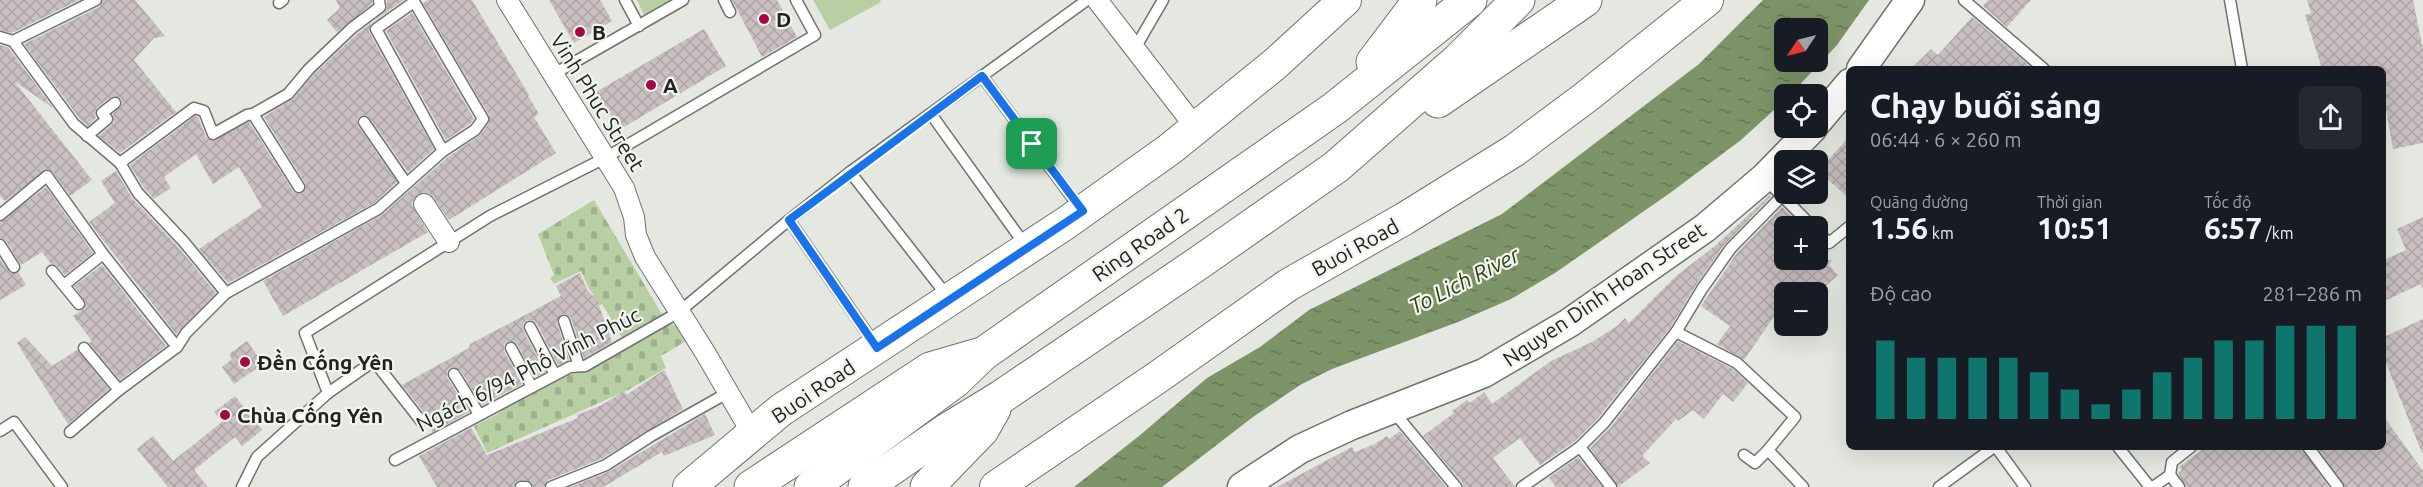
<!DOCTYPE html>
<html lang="vi">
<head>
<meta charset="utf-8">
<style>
  :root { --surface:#171b24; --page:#242831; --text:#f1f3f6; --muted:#9ea1a6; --accent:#0f766e }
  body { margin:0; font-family:Ubuntu,sans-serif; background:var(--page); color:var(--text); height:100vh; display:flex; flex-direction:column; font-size:22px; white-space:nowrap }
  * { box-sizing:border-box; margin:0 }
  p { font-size:20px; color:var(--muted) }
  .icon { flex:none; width:33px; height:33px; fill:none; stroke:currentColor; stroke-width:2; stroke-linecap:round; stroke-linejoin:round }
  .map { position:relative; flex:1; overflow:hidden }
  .sheet { position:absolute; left:1846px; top:66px; width:540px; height:384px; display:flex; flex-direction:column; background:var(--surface); border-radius:9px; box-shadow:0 6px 24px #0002 }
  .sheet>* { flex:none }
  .needle { width:39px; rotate:235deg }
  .buttons { position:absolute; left:1774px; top:18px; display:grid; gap:12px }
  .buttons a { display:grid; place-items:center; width:54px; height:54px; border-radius:9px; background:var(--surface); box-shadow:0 6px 24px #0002; font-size:30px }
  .pin { position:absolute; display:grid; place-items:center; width:51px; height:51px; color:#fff; margin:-26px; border-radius:12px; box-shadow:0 3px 9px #0006 }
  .round { display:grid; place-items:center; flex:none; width:63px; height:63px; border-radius:9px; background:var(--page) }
  .overview { display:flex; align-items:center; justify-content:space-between; height:102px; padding:0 24px }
  h1 { font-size:33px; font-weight:700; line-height:45px }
  .figures { display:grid; grid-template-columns:repeat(3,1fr); gap:9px; height:102px; padding:6px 24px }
  .figures div { display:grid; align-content:center }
  .figures b { font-size:30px; font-weight:700 }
  .figures small { font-size:16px; font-weight:400 }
  .figures p { font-size:16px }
  .chart { height:168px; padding:12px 24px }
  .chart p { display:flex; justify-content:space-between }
  .chart svg { width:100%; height:108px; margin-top:6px; stroke:var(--accent); stroke-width:6 }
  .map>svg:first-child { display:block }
  .green { fill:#b8cfa4 }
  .cemetery { fill:url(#cemetery-stones) }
  .water { fill:url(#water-ripples); fill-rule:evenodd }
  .building { fill:url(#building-cross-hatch) }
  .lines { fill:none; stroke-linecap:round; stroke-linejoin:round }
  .lane-casing { stroke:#6f736c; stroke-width:13 }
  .street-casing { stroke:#6f736c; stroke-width:22 }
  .secondary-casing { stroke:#6f736c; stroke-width:31 }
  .primary-casing { stroke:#6f736c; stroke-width:34 }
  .highway-casing { stroke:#6f736c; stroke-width:35 }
  .lane { stroke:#fff; stroke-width:10 }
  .street { stroke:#fff; stroke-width:20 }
  .secondary { stroke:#fff; stroke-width:28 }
  .primary { stroke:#fff; stroke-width:32 }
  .highway { stroke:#fff; stroke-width:33 }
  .route-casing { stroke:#fff; stroke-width:12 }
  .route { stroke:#1a73e8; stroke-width:8 }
  .poi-dot { fill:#a30946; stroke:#f1f5ee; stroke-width:2 }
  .labels { text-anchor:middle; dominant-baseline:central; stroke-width:4.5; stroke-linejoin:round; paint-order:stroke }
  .poi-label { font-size:21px; font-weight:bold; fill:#212320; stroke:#f1f5ee; text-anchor:start }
  .street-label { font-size:21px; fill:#212320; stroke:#f1f5ee }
  .water-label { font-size:22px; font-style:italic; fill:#2b4210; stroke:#f1f5ee }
</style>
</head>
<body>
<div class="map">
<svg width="2423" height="487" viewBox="0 0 2423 487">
  <defs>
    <pattern id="cemetery-stones" width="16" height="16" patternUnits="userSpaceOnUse" patternTransform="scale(1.5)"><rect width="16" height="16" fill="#b8cfa4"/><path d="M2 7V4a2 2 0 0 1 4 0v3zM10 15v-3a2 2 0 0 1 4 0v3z" fill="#9eb18d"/></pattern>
    <pattern id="water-ripples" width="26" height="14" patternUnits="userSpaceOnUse" patternTransform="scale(1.5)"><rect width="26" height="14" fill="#7d9468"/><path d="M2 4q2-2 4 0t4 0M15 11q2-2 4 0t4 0" fill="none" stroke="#667855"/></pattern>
    <pattern id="building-cross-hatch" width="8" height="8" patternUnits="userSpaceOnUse" patternTransform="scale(1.5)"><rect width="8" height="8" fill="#c9bfc1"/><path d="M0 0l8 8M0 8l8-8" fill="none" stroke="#aca4a6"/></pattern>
  </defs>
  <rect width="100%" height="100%" fill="#e4e8e1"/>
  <g class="green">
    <path d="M637,0H672L644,15Z"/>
    <path d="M813,0H880L881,2L830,30Z"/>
  </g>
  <g class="cemetery">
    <path d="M594,200L663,316L623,339L602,304L585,312L579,300L594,295L589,289L581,271L554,284L550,278L554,275L538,234Z"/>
    <path d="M667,323L675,325L686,341L661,356L666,368L628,390L487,453L474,426L498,414L511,401L568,373L582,372Z"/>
  </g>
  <path class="water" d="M1763,0H1869L1837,45L1791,94H1785V100L1741,140L1670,193L1555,273L1511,299L1458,322L1332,369L1300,385L1253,417L1162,487H1074L1139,436L1207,378L1260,347L1309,310L1502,214L1699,64ZM1785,28H1818V62H1785Z"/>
  <g class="building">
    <path d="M0,0H79L12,33L0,30Z"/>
    <path d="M103,0H135L165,36L154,38L134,60L176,112L120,153L99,136L114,122L113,114L122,105L121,98L113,96L97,107L95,114L96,118L88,126L80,119L24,44L99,7Z"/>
    <path d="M336,0H372V4L337,32L327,20L340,8Z"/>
    <path d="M387,0H404L371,23L369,32L434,149L408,172L370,118L367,115L360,116L357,119L358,126L397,182L374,203L228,283L199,249L262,207L239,167L213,184L196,154L164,177L171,188L154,199L144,188L130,165L195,116L198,117L206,137L212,141L249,122L293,191L299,194L303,193L306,187L305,183L264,117L293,99L314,74L357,34L384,13L387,9Z"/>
    <path d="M428,0H472L529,95L528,96L539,114L534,117L556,153L449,220L430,194H418L413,199L412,205L428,232L283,316L263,281L382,215L448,157L479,136L489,123V115L423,3Z"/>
    <path d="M549,0H600L612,21L574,43Z"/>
    <path d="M732,0H777L797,37L762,57Z"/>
    <path d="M1988,0H2031L2007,27L1983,6Z"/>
    <path d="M2307,0H2413L2423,49V143L2393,149L2384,98V69H2322L2305,15L2311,13Z"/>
    <path d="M412,13L474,119L470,124L446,140L386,31Z"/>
    <path d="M1972,17L2033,69H1911L1931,49L1938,55Z"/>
    <path d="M704,29L726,66L619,130L596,92Z"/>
    <path d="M0,45L8,47L53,108L14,81L92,180L70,196L53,172L47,169L5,201L0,196Z"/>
    <path d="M1850,136V199L1818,171Z"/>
    <path d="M116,171L132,198L178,247L216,293L176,334L89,222L115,203L101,181Z"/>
    <path d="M46,187L93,253L65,275L57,266L51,264L42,252L21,265L6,241L0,238V222Z"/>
    <path d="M1770,195L1771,196L1725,244L1696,285L1670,328L1598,418L1575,441L1540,465L1520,438L1493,458L1515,487H1463L1462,482L1423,436L1454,413L1452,411L1467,400L1470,403L1484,392L1492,404L1551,361L1592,342L1617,326L1625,318L1629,323L1675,277L1716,245Z"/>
    <path d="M1782,207L1802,226H1785V260H1818V253L1824,260H1832L1829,265L1838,275L1818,293V281L1810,292H1785V326L1773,318L1744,360L1717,344L1730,326L1701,306L1695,315L1737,253Z"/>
    <path d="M2423,217V289L2421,284L2384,301V260L2406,250L2397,229Z"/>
    <path d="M0,259L10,273H19L26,285L0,300Z"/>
    <path d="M102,265L166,346L120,380L89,343L92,341L73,316L84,309L86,303L74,286Z"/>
    <path d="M580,273L587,290L597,300L612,342L584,358L571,318L566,314H561L557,323L569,360L558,365L537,324L533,320H527L523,324V330L545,372L535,377L517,344L508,341L504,345V351L522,384L482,405L460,370L451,367L447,371V377L469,412L433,432L427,425V416L402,385L469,348L470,344L561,296L556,286Z"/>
    <path d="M2423,319V453H2422L2384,358V337Z"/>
    <path d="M25,337L52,366L77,350L109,389L68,424L17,343Z"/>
    <path d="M247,341L263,364L234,384L222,367L232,359L229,354Z"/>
    <path d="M1678,341L1733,369L1748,383L1733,402L1723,394L1704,419L1693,410L1678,421L1676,419L1642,456L1650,463L1618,487L1590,448L1610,428Z"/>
    <path d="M664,370L683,409L603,458L548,480L544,487H533L532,483L526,480L517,481L514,487H437L419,456L471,428L487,455L578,418L577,415L602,405L624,391L626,395Z"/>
    <path d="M235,396L262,430L242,446L235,437L194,470L208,487H168L137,449L153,436L173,461L222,422L214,412Z"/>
    <path d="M705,414L715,435L664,456L662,452L603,487H571L610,471Z"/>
    <path d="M2384,417L2423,471V487H2345L2317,447H2384Z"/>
    <path d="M1400,431L1446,487H1277L1352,447L1355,452L1375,444L1387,436L1389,439Z"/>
    <path d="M2206,447H2301L2329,487H2186L2178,473L2182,470L2179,467Z"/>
    <path d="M1578,457L1602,487H1556L1549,478Z"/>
  </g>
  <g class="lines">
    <g class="lane-casing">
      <g id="lane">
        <path d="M625,0L639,26"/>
        <path d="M724,0L730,12"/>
        <path d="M1964,0L2044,69"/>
        <path d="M2230,0L2242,69"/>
        <path d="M414,2L376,29L443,151"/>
        <path d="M279,3L283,0"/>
        <path d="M0,37L13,41"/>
        <path d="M13,41L74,124L120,163L138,193L184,242L226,293"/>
        <path d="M13,41L96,0"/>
        <path d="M1134,50L1163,0"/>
        <path d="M552,75L683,0"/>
        <path d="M982,76L1080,208"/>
        <path d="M253,114L288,94L309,69L352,28L380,7L379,0"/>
        <path d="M931,114L1025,245"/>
        <path d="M364,122L406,183"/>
        <path d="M87,136L107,119L102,113L115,103"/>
        <path d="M120,163L194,108L204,111L213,134L247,115L253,114L299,187"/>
        <path d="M850,172L948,297"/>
        <path d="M1764,178L1812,226"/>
        <path d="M0,215L47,176L103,254L177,347"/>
        <path d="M789,220L876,346"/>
        <path d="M1818,232L1829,243L1850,226"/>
        <path d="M0,245L14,267"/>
        <path d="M52,271L79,304"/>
        <path d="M64,285L103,254"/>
        <path d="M564,321L579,366"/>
        <path d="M530,327L555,375"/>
        <path d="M1676,332L1737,363L1795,417L1768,450L1803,487"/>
        <path d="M84,348L119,390"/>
        <path d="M511,348L532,387"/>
        <path d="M454,374L479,414"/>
        <path d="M328,393L374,361L421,421"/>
        <path d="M1393,411L1456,487"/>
        <path d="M0,431L14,422L62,487"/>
        <path d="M70,432L119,390L177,347L186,333L226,293L378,209L443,151L475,130L483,119L413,0"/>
        <path d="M1580,447L1611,487"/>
        <path d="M1996,447L2025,487"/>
        <path d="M2118,447L2150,487"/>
        <path d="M2308,447L2338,487"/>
        <path d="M1744,455L1755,463L1768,450"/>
        <path d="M395,460L570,367L585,366L679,312L789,220L850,172L1087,0"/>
        <path d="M2170,475L2172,462L2191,447"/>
        <path d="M2170,475L2179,487"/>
        <path d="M242,487L257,457L328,393L305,333L490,216L605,158L815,35L796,0"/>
        <path d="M521,487H526"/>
        <path d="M551,487L606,465L651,436L729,392"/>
        <path d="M1522,487L1580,447L1604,423L1676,332L1702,289L1731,248L1782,196"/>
        <path d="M1939,487L1994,447"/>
        <path d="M2153,487L2170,475"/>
      </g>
    </g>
    <g class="street-casing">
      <g id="street">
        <path d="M507,0L624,188L634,217L636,235L645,257L706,354L753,435"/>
        <path d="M1097,0L1196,128"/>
        <path d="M424,204L449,242"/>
      </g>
    </g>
    <g class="secondary-casing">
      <g id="secondary">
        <path d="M1861,69L1910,0"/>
        <path d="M1818,121L1850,83"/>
        <path d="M1242,487L1300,449L1352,425L1484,373L1569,323L1705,228L1764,178L1813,128"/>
      </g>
    </g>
    <g class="primary-casing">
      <g id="primary">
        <path d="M689,487L781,410L1066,223L1170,149L1275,64L1345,0"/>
        <path d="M996,487L1158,377L1288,285L1404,219L1515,150L1586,97L1707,0"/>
      </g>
    </g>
    <g class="highway-casing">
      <g id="highway">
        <path d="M1373,62L1420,0"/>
        <path d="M1438,101L1585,0"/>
        <path d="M751,487L930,369L978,355"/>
        <path d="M811,487L955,381L983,354L1335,108L1470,0"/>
        <path d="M865,487L947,430L1001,397L1200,262L1336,167L1457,61L1518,0"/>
        <path d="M927,487L982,430L994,409"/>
      </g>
    </g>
    <use href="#lane" class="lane"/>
    <use href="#street" class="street"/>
    <use href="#secondary" class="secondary"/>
    <use href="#primary" class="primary"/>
    <use href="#highway" class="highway"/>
  </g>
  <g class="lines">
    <g class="route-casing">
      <path id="route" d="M982,76L1083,211L877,348L789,220Z"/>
    </g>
    <use href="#route" class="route"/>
  </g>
  <g class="poi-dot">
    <circle cx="764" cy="19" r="6"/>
    <circle cx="580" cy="32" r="6"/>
    <circle cx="651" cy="85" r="6"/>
    <circle cx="245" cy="362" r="6"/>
    <circle cx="225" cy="415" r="6"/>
  </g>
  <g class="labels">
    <g class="poi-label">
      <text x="776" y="19">D</text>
      <text x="592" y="32">B</text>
      <text x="663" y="85">A</text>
      <text x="257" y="362">Đền Cống Yên</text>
      <text x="237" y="415">Chùa Cống Yên</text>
    </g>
    <g class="street-label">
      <text transform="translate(598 102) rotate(58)">Vinh Phuc Street</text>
      <text transform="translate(1140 244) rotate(-35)">Ring Road 2</text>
      <text transform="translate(1355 247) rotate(-29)">Buoi Road</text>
      <text transform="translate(1604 294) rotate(-34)">Nguyen Dinh Hoan Street</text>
      <text transform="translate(528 369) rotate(-27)">Ngách 6/94 Phố Vĩnh Phúc</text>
      <text transform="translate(813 391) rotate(-34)">Buoi Road</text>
    </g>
    <g class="water-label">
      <text transform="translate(1464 280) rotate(-27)">To Lich River</text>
    </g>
  </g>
</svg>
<div class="buttons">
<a><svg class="needle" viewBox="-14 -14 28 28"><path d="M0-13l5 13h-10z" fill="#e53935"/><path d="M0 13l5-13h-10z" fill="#9ea1a6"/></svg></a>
<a><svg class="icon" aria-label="locate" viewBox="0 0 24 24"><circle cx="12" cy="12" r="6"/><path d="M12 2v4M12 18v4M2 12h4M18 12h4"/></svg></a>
<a><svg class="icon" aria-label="layers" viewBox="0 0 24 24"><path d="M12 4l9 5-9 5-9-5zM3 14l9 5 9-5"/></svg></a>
<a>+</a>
<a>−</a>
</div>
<div class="pin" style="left:1032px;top:144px;background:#1e9e55"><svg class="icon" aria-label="arrive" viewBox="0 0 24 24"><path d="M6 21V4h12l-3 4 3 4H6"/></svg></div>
<section class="sheet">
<div class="overview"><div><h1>Chạy buổi sáng</h1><p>06:44 · 6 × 260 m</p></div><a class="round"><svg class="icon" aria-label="share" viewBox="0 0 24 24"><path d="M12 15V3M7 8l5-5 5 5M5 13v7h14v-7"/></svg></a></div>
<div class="figures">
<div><p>Quãng đường</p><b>1.56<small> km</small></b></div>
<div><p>Thời gian</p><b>10:51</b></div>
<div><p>Tốc độ</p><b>6:57<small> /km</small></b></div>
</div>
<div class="chart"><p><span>Độ cao</span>281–286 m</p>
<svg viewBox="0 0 160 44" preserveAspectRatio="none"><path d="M5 44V12M15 44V19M25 44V19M35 44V19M45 44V19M55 44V25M65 44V32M75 44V38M85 44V32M95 44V25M105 44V19M115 44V12M125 44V12M135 44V6M145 44V6M155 44V6"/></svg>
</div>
</section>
</div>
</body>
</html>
